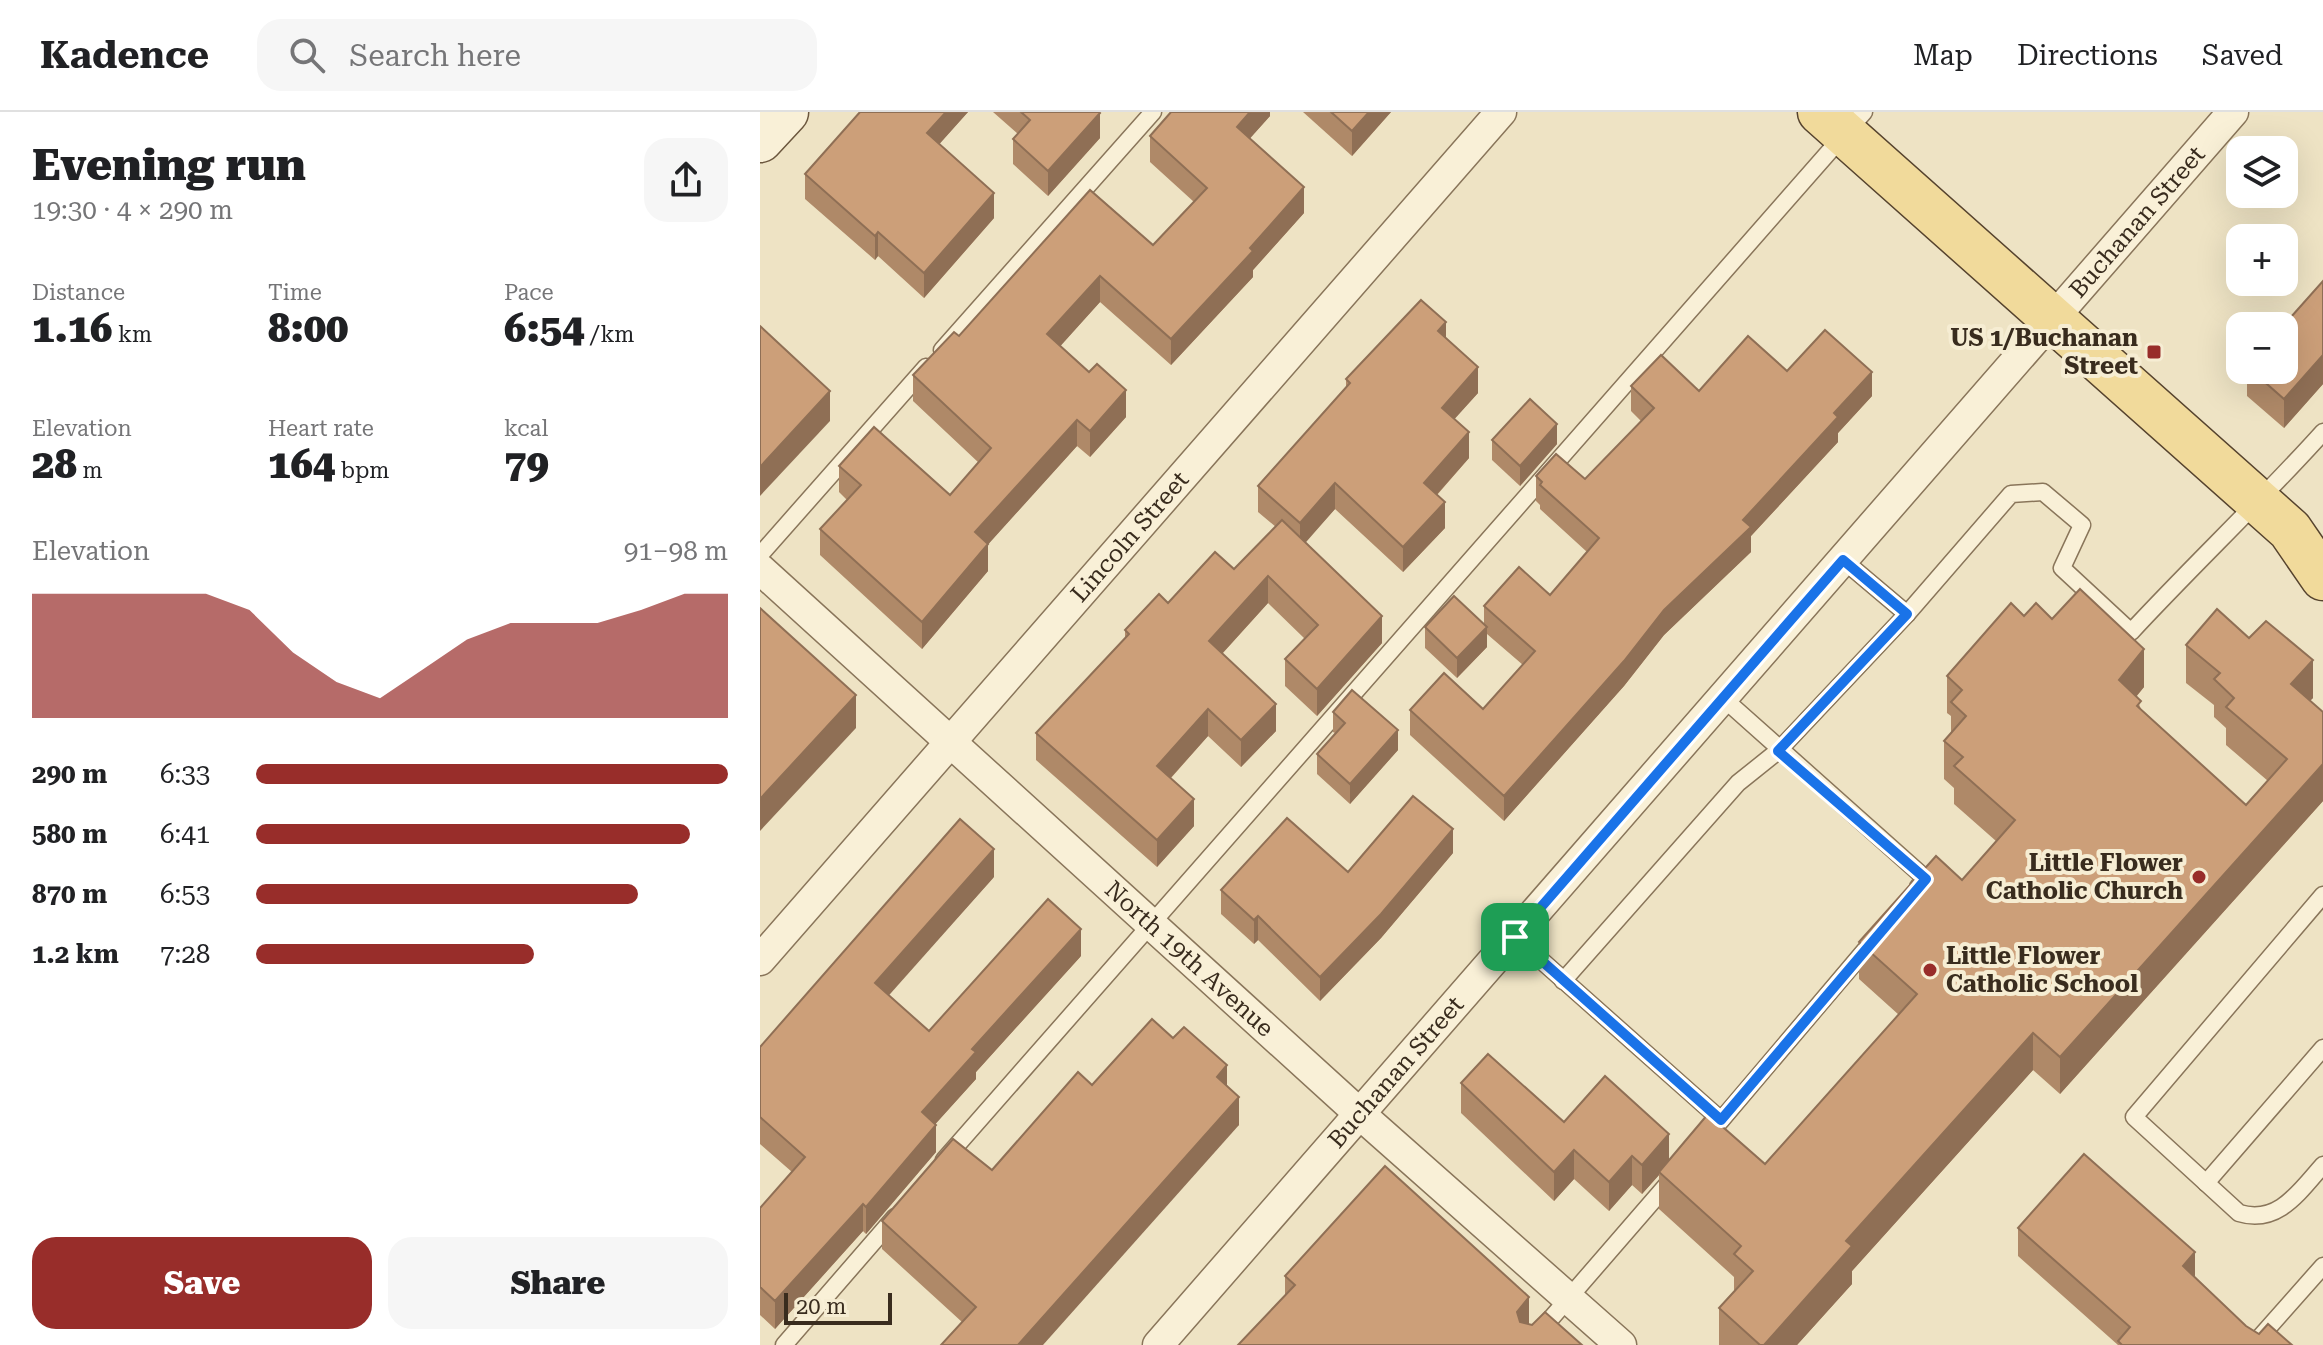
<!DOCTYPE html>
<html lang="en">
<head>
<meta charset="utf-8">
<style>
  :root { --surface:#fff; --page:#f6f6f6; --text:#202124; --muted:#757577; --line:#e0e0e0; --accent:#982d2a }
  body { margin:0; font-family:"Roboto Serif",serif; background:var(--page); color:var(--text); height:100vh; display:flex; flex-direction:column; font-size:30px; white-space:nowrap }
  * { box-sizing:border-box; margin:0 }
  p { font-size:26px; color:var(--muted) }
  .icon { flex:none; width:44px; height:44px; fill:none; stroke:currentColor; stroke-width:2; stroke-linecap:round; stroke-linejoin:round }
  .map { position:relative; flex:1; overflow:hidden }
  .panel { display:flex; flex-direction:column; background:var(--surface); width:760px }
  .panel>* { flex:none }
  .fabs { position:absolute; left:1466px; top:24px; display:grid; gap:16px }
  .fabs a { display:grid; place-items:center; width:72px; height:72px; border-radius:16px; background:var(--surface); box-shadow:0 8px 32px #0002; font-size:40px }
  .scale { position:absolute; left:24px; bottom:20px; width:108px; box-sizing:border-box; padding-left:8px; border:4px solid #392c1e; border-top:0; font-size:22px; line-height:28px; white-space:nowrap; color:#392c1e; -webkit-text-stroke:6px #f6edd3; paint-order:stroke }
  .pin { position:absolute; display:grid; place-items:center; width:68px; height:68px; color:#fff; margin:-34px; border-radius:16px; box-shadow:0 4px 12px #0006 }
  .round { display:grid; place-items:center; flex:none; width:84px; height:84px; border-radius:24px; background:var(--page) }
  .summary { display:flex; align-items:center; justify-content:space-between; height:136px; padding:0 32px }
  h1 { font-size:44px; font-weight:800; line-height:60px }
  .stats { display:grid; grid-template-columns:repeat(3,1fr); gap:12px; height:136px; padding:8px 32px }
  .stats div { display:grid; align-content:center }
  .stats b { font-size:40px; font-weight:800 }
  .stats small { font-size:22px; font-weight:400 }
  .stats p { font-size:22px }
  .chart { height:224px; padding:16px 32px }
  .chart p { display:flex; justify-content:space-between }
  .chart svg { width:100%; height:144px; margin-top:8px; fill:var(--accent); opacity:.7 }
  .action { display:flex; gap:16px; margin-top:auto; padding:16px 32px }
  .action a { flex:1; height:92px; border-radius:24px; background:var(--accent); color:#fff; font-size:32px; font-weight:800; line-height:92px; text-align:center }
  .action a+a { background:var(--page); color:var(--text) }
  ul { padding:0 32px; list-style:none; font-size:26px }
  li { display:grid; grid-template-columns:128px 96px 1fr; align-items:center; height:60px }
  li i { height:20px; border-radius:10px; background:var(--accent) }
  header { display:flex; align-items:center; gap:48px; box-sizing:border-box; height:112px; padding:0 40px; background:var(--surface); border-bottom:2px solid var(--line) }
  header strong { font-size:38px }
  nav { display:flex; gap:44px; margin-inline-start:auto; font-size:28px }
  .search { width:560px; height:72px; background:var(--page); display:flex; align-items:center; gap:20px; box-sizing:border-box; padding:0 28px; border-radius:24px; color:var(--muted); font-size:30px }
  main { display:flex; flex:1; min-height:0 }
  .map>svg:first-child { display:block }
  .lines { fill:none; stroke-linecap:round; stroke-linejoin:round }
  .lane-casing { stroke:#89755a; stroke-width:19 }
  .street-casing { stroke:#89755a; stroke-width:33 }
  .secondary-casing { stroke:#6b563d; stroke-width:47 }
  .primary-casing { stroke:#56432e; stroke-width:47 }
  .lane { stroke:#f9f0d7; stroke-width:16 }
  .street { stroke:#f9f0d7; stroke-width:30 }
  .secondary { stroke:#f9f0d7; stroke-width:44 }
  .primary { stroke:#f1da9b; stroke-width:44 }
  .wall { fill:#af8968 }
  .shaded-wall { fill:#8f6f55 }
  .building { fill:#cc9f79; stroke:#8f6f55; stroke-width:2 }
  .route-casing { stroke:#fff; stroke-width:16 }
  .route { stroke:#1a73e8; stroke-width:10 }
  .poi-dot { fill:#982d2a; stroke:#f6edd3; stroke-width:3 }
  .labels { text-anchor:middle; dominant-baseline:central; stroke-width:8; stroke-linejoin:round; paint-order:stroke }
  .street-label { font-size:24px; fill:#392c1e; stroke:#f6edd3 }
  .poi-label { font-size:24px; font-weight:bold; fill:#392c1e; stroke:#f6edd3; text-anchor:end }
</style>
</head>
<body>
<header>
<strong>Kadence</strong>
<div class="search"><svg class="icon" aria-label="search" viewBox="0 0 24 24"><circle cx="10" cy="10" r="6"/><path d="M15 15l6 6"/></svg>Search here</div>
<nav><a>Map</a><a>Directions</a><a>Saved</a></nav>
</header>
<main>
<section class="panel">
<div class="summary"><div><h1>Evening run</h1><p>19:30 · 4 × 290 m</p></div><a class="round"><svg class="icon" aria-label="share" viewBox="0 0 24 24"><path d="M12 15V3M7 8l5-5 5 5M5 13v7h14v-7"/></svg></a></div>
<div class="stats">
<div><p>Distance</p><b>1.16<small> km</small></b></div>
<div><p>Time</p><b>8:00</b></div>
<div><p>Pace</p><b>6:54<small> /km</small></b></div>
</div>
<div class="stats">
<div><p>Elevation</p><b>28<small> m</small></b></div>
<div><p>Heart rate</p><b>164<small> bpm</small></b></div>
<div><p>kcal</p><b>79</b></div>
</div>
<div class="chart"><p><span>Elevation</span>91–98 m</p>
<svg viewBox="0 0 160 44" preserveAspectRatio="none"><path d="M0 44V6L10 6L20 6L30 6L40 6L50 11L60 24L70 33L80 38L90 29L100 20L110 15L120 15L130 15L140 11L150 6L160 6V44z"/></svg>
</div>
<ul>
<li><b>290 m</b>6:33<i style="width:100%"></i></li>
<li><b>580 m</b>6:41<i style="width:92%"></i></li>
<li><b>870 m</b>6:53<i style="width:81%"></i></li>
<li><b>1.2 km</b>7:28<i style="width:59%"></i></li>
</ul>
<div class="action"><a>Save</a><a>Share</a></div>
</section>
<div class="map">
<svg width="1563" height="1233" viewBox="0 0 1563 1233">
  <rect width="100%" height="100%" fill="#eee3c4"/>
  <g class="lines">
    <g class="lane-casing">
      <g id="lane">
        <path d="M182,238L393,0"/>
        <path d="M0,443L166,255"/>
        <path d="M1083,448L1147,502"/>
        <path d="M963,586L1166,767L1158,775"/>
        <path d="M1563,783L1374,1005L1479,1101C1518,1113 1539,1080 1563,1053"/>
        <path d="M755,825L961,1008"/>
        <path d="M803,869L978,671L1018,639L1147,502L1251,382L1283,380L1322,413L1302,456L1371,520C1434,452 1501,389 1563,320"/>
        <path d="M946,1026L1112,830"/>
        <path d="M184,1048L1104,0"/>
        <path d="M1446,1071L1563,936"/>
        <path d="M24,1233L135,1105"/>
        <path d="M768,1233L911,1068"/>
        <path d="M1493,1233L1563,1154"/>
      </g>
    </g>
    <g class="street-casing">
      <g id="street">
        <path id="s1" d="M0,457L601,1003L861,1233"/>
        <path id="s2" d="M0,848L741,0"/>
        <path id="s3" d="M398,1233L1473,0"/>
      </g>
    </g>
    <g class="secondary-casing">
      <path id="secondary" d="M0,28L26,0"/>
    </g>
    <g class="primary-casing">
      <path id="primary" d="M1060,0L1530,418L1563,466"/>
    </g>
    <use href="#lane" class="lane"/>
    <use href="#street" class="street"/>
    <use href="#secondary" class="secondary"/>
    <use href="#primary" class="primary"/>
  </g>
  <g class="wall">
    <path d="M100,0H208L179,32L234,106L164,186L118,144L115,148L45,87V62Z"/>
    <path d="M233,0H339L340,26L288,84L253,52V27L258,22Z"/>
    <path d="M510,0V4L490,26L544,101L493,158V165L411,253L340,190L300,234L366,305L330,345L317,334L228,432V459L162,537L60,443V417L87,388L79,380V354L190,383L219,351L153,289V263L199,224L393,133L434,90L390,50V24Z"/>
    <path d="M543,0H631L592,44Z"/>
    <path d="M1563,169V272L1524,316L1487,284V258H1524Z"/>
    <path d="M686,227L718,281L694,307L709,346L677,383L685,416L643,460L575,397L545,430L622,531L557,604L525,574V547L545,527L508,491L462,542L516,619L481,655L448,624L411,666L434,714L397,755L276,648V621L365,527V518L408,491L474,457L516,415L498,400V374L586,276V267Z"/>
    <path d="M1027,259L1112,284L1078,321V330L991,424V440L904,523L864,574L744,709L650,623V598L723,597L763,553L727,522V535L697,566L665,536V515L724,512V494L790,483L827,440L780,397V393L776,389V364L825,367L881,309L871,299V274L939,279Z"/>
    <path d="M732,328L797,332L760,374L732,348Z"/>
    <path d="M1264,504L1292,507L1384,575L1376,585L1381,597L1486,693L1508,669L1466,633V616L1454,605V593L1426,571V533L1553,586L1550,588L1563,600V689L1300,982L1273,958L1092,1159V1172L1037,1233H959V1196L974,1179V1165L899,1097V1063L882,1082L872,1073L849,1099L814,1067L794,1089L701,1001V971L804,1010L909,1047L1005,1052L1139,903L1099,867V830L1202,768L1236,729L1194,692V676L1184,667V629L1191,621V604L1187,601V564Z"/>
    <path d="M573,600L638,638L590,692L557,662V642L575,621L573,620Z"/>
    <path d="M693,741L621,826L560,889L498,828L494,832L461,802V778L588,760Z"/>
    <path d="M234,765L128,883L169,919L321,844L216,960V967L175,1012L176,1040L106,1122L103,1119L15,1217L0,1203V1096L32,1060L0,1032V935Z"/>
    <path d="M332,973L467,974L479,1013L202,1210L122,1137V1109L232,1058Z"/>
    <path d="M1258,1116L1435,1165L1486,1214L1499,1222L1532,1233H1358L1258,1144Z"/>
    <path d="M525,1164L769,1212L525,1184Z"/>
  </g>
  <g class="shaded-wall">
    <path d="M186,0H208L167,46V21Z"/>
    <path d="M490,0H510V4L477,41V15Z"/>
    <path d="M609,0H631L592,44V19Z"/>
    <path d="M340,1V26L288,84V59Z"/>
    <path d="M544,75V101L493,158V165L411,253V227Z"/>
    <path d="M234,81V106L164,186V161Z"/>
    <path d="M118,120V144L115,148V124Z"/>
    <path d="M340,164V190L287,249V222Z"/>
    <path d="M686,210V235L678,219Z"/>
    <path d="M1563,243V272L1524,316V287Z"/>
    <path d="M718,255V281L682,321V296Z"/>
    <path d="M1112,260V284L1078,321V330L991,424V440L904,523L864,574L744,709V684L1074,301Z"/>
    <path d="M366,278V305L330,345V319Z"/>
    <path d="M70,279V309L0,384V355Z"/>
    <path d="M317,308V334L215,447V420Z"/>
    <path d="M797,312V332L760,374V354Z"/>
    <path d="M709,320V346L664,397V371Z"/>
    <path d="M575,371V397L540,437V411Z"/>
    <path d="M685,390V416L643,460V435Z"/>
    <path d="M228,432V459L162,537V510Z"/>
    <path d="M508,464V491L449,556V529Z"/>
    <path d="M622,504V531L557,604V577Z"/>
    <path d="M727,515V535L697,566V546Z"/>
    <path d="M1384,537V575L1359,605V568Z"/>
    <path d="M1553,548V586L1531,609V572Z"/>
    <path d="M96,583V616L0,719V687Z"/>
    <path d="M516,592V619L481,655V628Z"/>
    <path d="M448,597V624L397,681V654Z"/>
    <path d="M638,618V638L590,692V672Z"/>
    <path d="M1563,652V689L1300,982V945Z"/>
    <path d="M434,687V714L397,755V728Z"/>
    <path d="M693,717V741L621,826L560,889V865Z"/>
    <path d="M234,737V765L115,899V871Z"/>
    <path d="M498,804V828L494,832V808Z"/>
    <path d="M321,817V844L216,960V967L162,1027V1000L212,937Z"/>
    <path d="M1273,921V958L1092,1159V1172L1037,1233H1004L1086,1129Z"/>
    <path d="M467,953V981L457,965Z"/>
    <path d="M479,985V1013L283,1233H258Z"/>
    <path d="M176,1013V1040L106,1122V1095Z"/>
    <path d="M909,1022V1051L899,1060V1063L882,1082V1053Z"/>
    <path d="M814,1038V1067L794,1089V1060Z"/>
    <path d="M872,1044V1073L849,1099V1070Z"/>
    <path d="M103,1092V1119L15,1217V1189Z"/>
    <path d="M1435,1140V1168L1423,1154Z"/>
    <path d="M769,1185V1215L757,1230V1200Z"/>
  </g>
  <g class="building">
    <path d="M100,0H186L167,21L234,81L164,161L118,120L115,124L45,62Z"/>
    <path d="M261,0H339L340,1L288,59L253,27L270,8Z"/>
    <path d="M411,0H490L477,15L544,75L490,136L493,139L411,227L340,164L287,222L329,260L337,252L366,278L330,319L317,308L215,420L228,432L162,510L60,417L101,373L79,354L114,315L190,383L231,336L153,263L194,220L199,224L330,78L393,133L447,76L390,24Z"/>
    <path d="M571,0H609L592,19Z"/>
    <path d="M1563,169V243L1524,287L1491,258H1524L1523,214Z"/>
    <path d="M661,188L686,210L678,219L718,255L682,296L709,320L664,371L685,390L643,435L575,371L540,411L498,374L590,271L586,267Z"/>
    <path d="M0,214L70,279L0,355Z"/>
    <path d="M1065,218L1112,260L1074,301L1078,305L983,408L991,415L904,498L864,549L744,684L650,598L684,561L723,597L775,539L724,494L759,455L790,483L839,426L780,373L782,370L776,364L796,342L825,367L894,296L871,274L901,243L939,279L988,224L1027,259Z"/>
    <path d="M770,287L797,312L760,354L732,328Z"/>
    <path d="M522,408L622,504L557,577L525,547L558,513L508,464L449,529L516,592L481,628L448,597L397,654L434,687L397,728L276,621L369,522L365,518L399,482L408,491L455,440L474,457Z"/>
    <path d="M1320,477L1384,537L1359,568L1381,589L1377,594L1486,693L1527,647L1466,595L1474,586L1454,567L1460,561L1426,533L1457,497L1489,526L1506,509L1553,548L1531,572L1563,600V652L1300,945L1273,921L1086,1129L1092,1134L1004,1233H1000L959,1196L993,1159L974,1142L981,1134L899,1060L948,1002L1005,1052L1157,882L1099,830L1176,744L1202,768L1255,708L1194,654L1203,645L1184,629L1206,604L1191,590L1202,578L1187,564L1251,491L1264,504L1276,491L1292,507Z"/>
    <path d="M694,484L727,515L697,546L665,515Z"/>
    <path d="M0,496L96,583L0,687Z"/>
    <path d="M592,578L638,618L590,672L557,642L585,611L573,600Z"/>
    <path d="M653,684L693,717L621,802L560,865L498,804L494,808L461,778L527,706L588,760Z"/>
    <path d="M200,707L234,737L115,871L169,919L288,787L321,817L212,937L216,940L162,1000L176,1013L106,1095L103,1092L15,1189L0,1175V1096L45,1045L0,1005V935Z"/>
    <path d="M392,907L413,926L424,915L467,953L457,965L479,985L258,1233H181L216,1195L122,1109L193,1027L232,1058L318,960L332,973Z"/>
    <path d="M728,942L804,1010L845,964L909,1022L882,1053L872,1044L849,1070L814,1038L794,1060L701,971Z"/>
    <path d="M1324,1042L1435,1140L1423,1154L1486,1214L1499,1222L1508,1212L1532,1233H1362L1358,1229L1370,1215L1258,1116Z"/>
    <path d="M625,1054L769,1185L757,1200L760,1210L772,1213L785,1200L822,1233H478L535,1173L525,1164Z"/>
  </g>
  <g class="lines">
    <g class="route-casing">
      <path id="route" d="M1083,448L1147,502L1018,639L1166,767L961,1008L755,825Z"/>
    </g>
    <use href="#route" class="route"/>
  </g>
  <g class="poi-dot">
    <rect x="1386" y="232" width="16" height="16" rx="4"/>
    <circle cx="1439" cy="765" r="8"/>
    <circle cx="1170" cy="858" r="8"/>
  </g>
  <g class="labels">
    <g class="street-label">
      <text stroke="none"><textPath href="#s3" startOffset="1490">Buchanan Street</textPath></text>
      <text stroke="none"><textPath href="#s2" startOffset="562">Lincoln Street</textPath></text>
      <text stroke="none"><textPath href="#s1" startOffset="580">North 19th Avenue</textPath></text>
      <text stroke="none"><textPath href="#s3" startOffset="362">Buchanan Street</textPath></text>
    </g>
    <g class="poi-label">
      <text x="1378" y="226">US 1/Buchanan<tspan x="1378" dy="28">Street</tspan></text>
      <text x="1423" y="751">Little Flower<tspan x="1423" dy="28">Catholic Church</tspan></text>
      <text x="1186" y="844" text-anchor="start">Little Flower<tspan x="1186" dy="28">Catholic School</tspan></text>
    </g>
  </g>
</svg>
<div class="fabs">
<a><svg class="icon" aria-label="layers" viewBox="0 0 24 24"><path d="M12 4l9 5-9 5-9-5zM3 14l9 5 9-5"/></svg></a>
<a>+</a>
<a>−</a>
</div>
<div class="scale">20 m</div>
<div class="pin" style="left:755px;top:825px;background:#1e9e55"><svg class="icon" aria-label="arrive" viewBox="0 0 24 24"><path d="M6 21V4h12l-3 4 3 4H6"/></svg></div>
</div>
</main>
</body>
</html>
